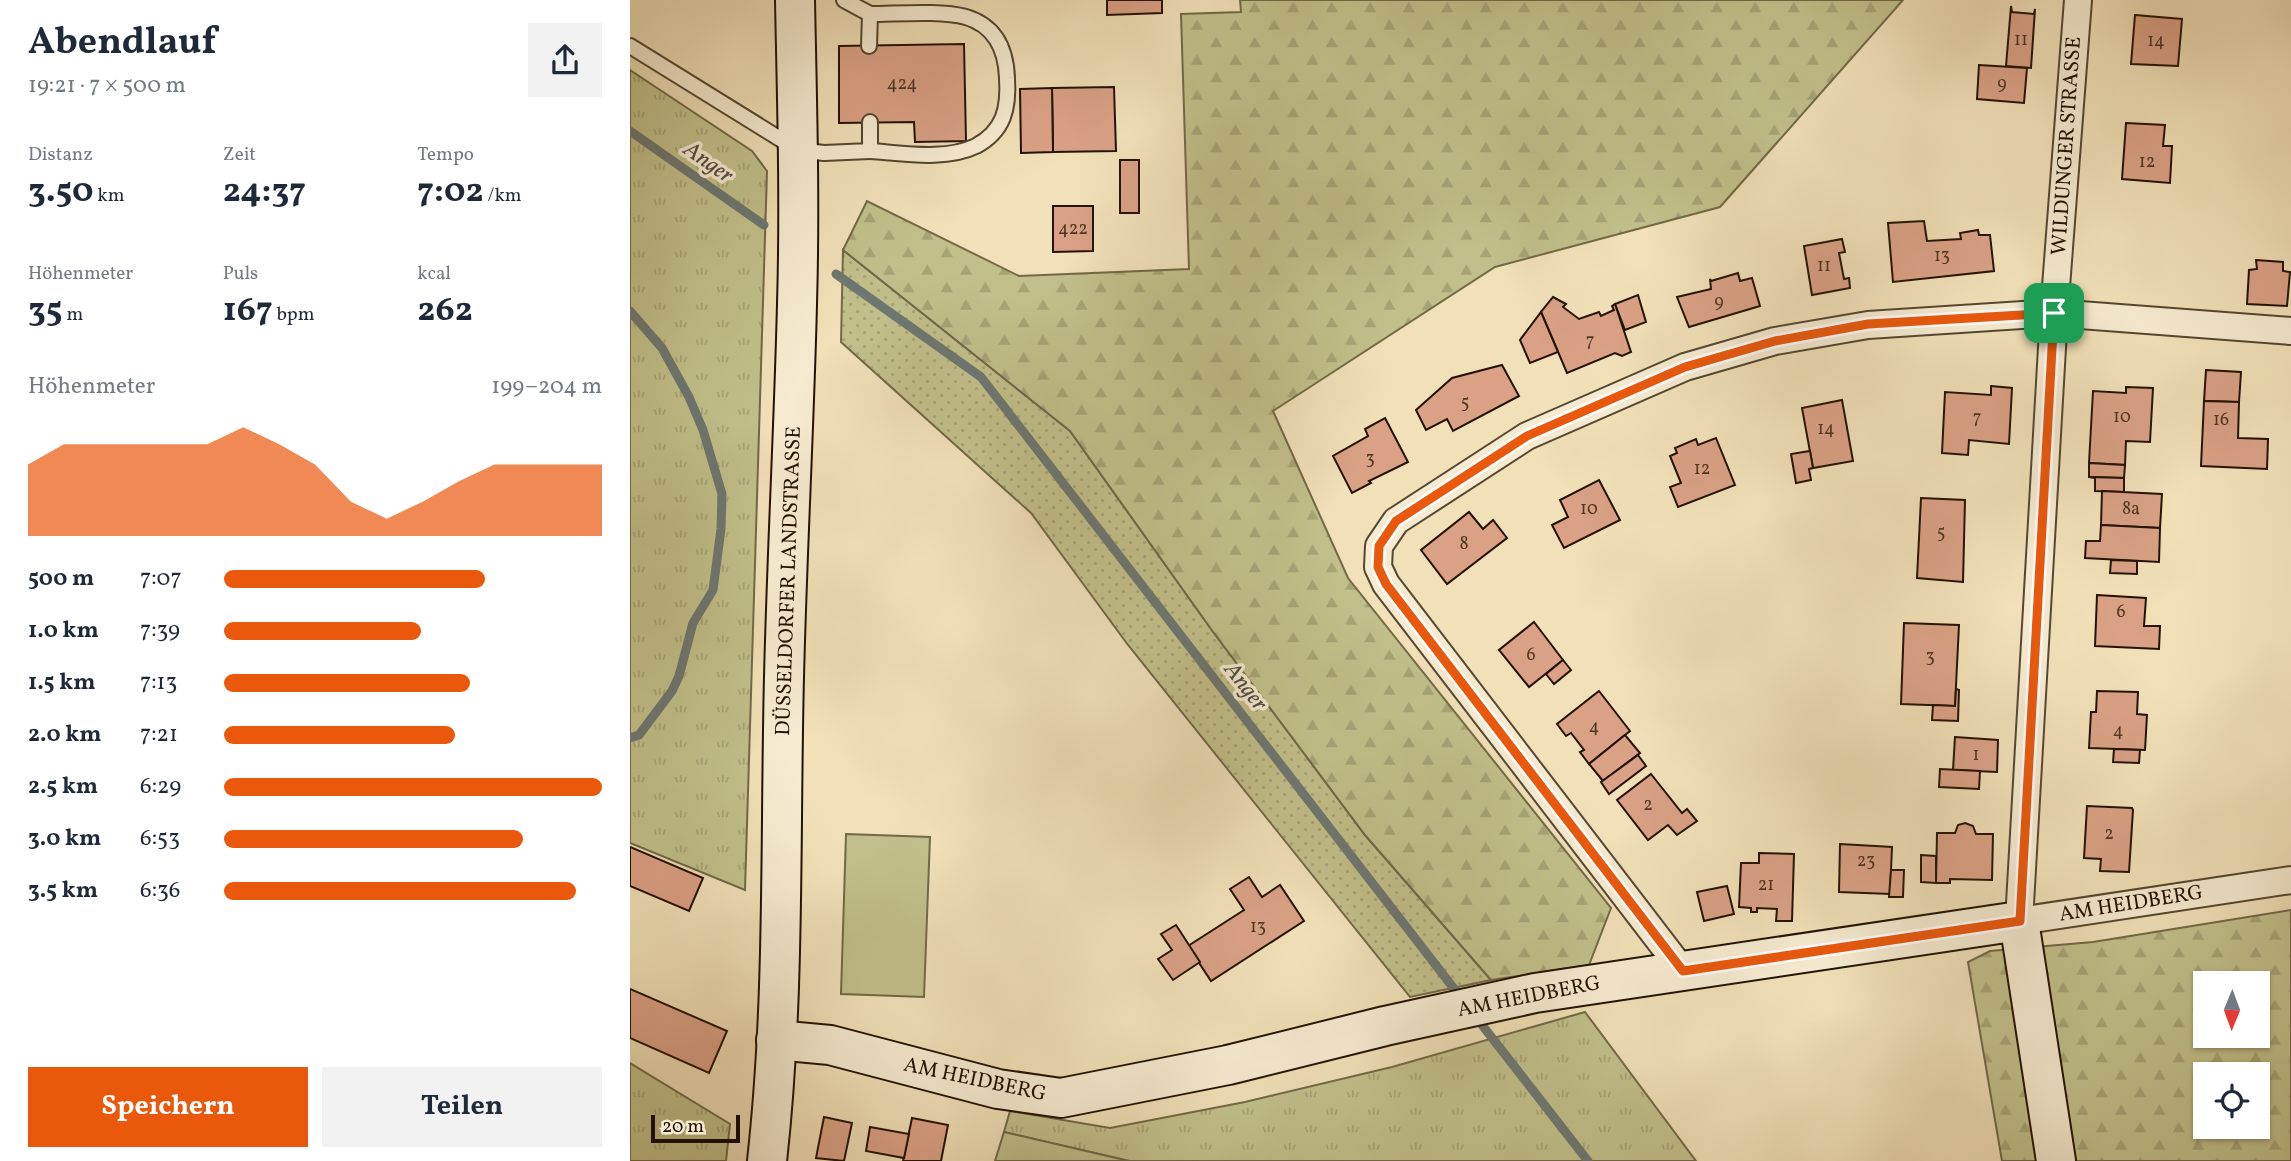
<!DOCTYPE html>
<html lang="de">
<head>
<meta charset="utf-8">
<style>
  :root { --surface:#fff; --page:#f2f2f3; --text:#1f2937; --muted:#747a83; --accent:#ea580c }
  body { margin:0; font-family:Vollkorn,serif; background:var(--page); color:var(--text); height:100vh; display:flex; flex-direction:column; font-size:26px; white-space:nowrap }
  * { box-sizing:border-box; margin:0 }
  p { font-size:23px; color:var(--muted) }
  .icon { flex:none; width:38px; height:38px; fill:none; stroke:currentColor; stroke-width:2; stroke-linecap:round; stroke-linejoin:round }
  .map { position:relative; flex:1; overflow:hidden }
  .sheet { display:flex; flex-direction:column; background:var(--surface); width:630px }
  .sheet>* { flex:none }
  .needle { width:46px; rotate:181deg }
  .tools { position:absolute; left:1563px; top:971px; display:grid; gap:14px }
  .tools a { display:grid; place-items:center; width:77px; height:77px; border-radius:0px; background:var(--surface); box-shadow:0 2px 5px #0004; font-size:35px }
  .scale { position:absolute; left:21px; bottom:18px; width:89px; box-sizing:border-box; padding-left:7px; border:4px solid #231204; border-top:0; font-size:19px; line-height:24px; white-space:nowrap; color:#231204; -webkit-text-stroke:5px #f6ebd1; paint-order:stroke }
  .pin { position:absolute; display:grid; place-items:center; width:60px; height:60px; color:#fff; margin:-30px; border-radius:14px; box-shadow:0 4px 10px #0006 }
  .round { display:grid; place-items:center; flex:none; width:74px; height:74px; border-radius:0px; background:var(--page) }
  .overview { display:flex; align-items:center; justify-content:space-between; height:119px; padding:0 28px }
  h1 { font-size:38px; font-weight:700; line-height:52px }
  .stats { display:grid; grid-template-columns:repeat(3,1fr); gap:10px; height:119px; padding:7px 28px }
  .stats div { display:grid; align-content:center }
  .stats b { font-size:35px; font-weight:700 }
  .stats small { font-size:19px; font-weight:400 }
  .stats p { font-size:19px }
  .chart { height:196px; padding:14px 28px }
  .chart p { display:flex; justify-content:space-between }
  .chart svg { width:100%; height:126px; margin-top:7px; fill:var(--accent); opacity:.7 }
  .primary-button { display:flex; gap:14px; margin-top:auto; padding:14px 28px }
  .primary-button a { flex:1; height:80px; border-radius:0px; background:var(--accent); color:#fff; font-size:28px; font-weight:700; line-height:80px; text-align:center }
  .primary-button a+a { background:var(--page); color:var(--text) }
  ul { padding:0 28px; list-style:none; font-size:23px }
  li { display:grid; grid-template-columns:112px 84px 1fr; align-items:center; height:52px }
  li i { height:18px; border-radius:9px; background:var(--accent) }
  main { display:flex; flex:1; min-height:0 }
  .map>svg:first-child { display:block }
  .grass { fill:url(#grass-dots); stroke:#726947; stroke-width:2 }
  .forest { fill:url(#forest-firs); stroke:#726947; stroke-width:2; fill-rule:evenodd }
  .park { fill:url(#park-tufts); stroke:#726947; stroke-width:2 }
  .pitch { fill:#c1c08a; stroke:#726947; stroke-width:2 }
  .lines { fill:none; stroke-linecap:round; stroke-linejoin:round }
  .stream { stroke:#6d7771; stroke-width:9 }
  .building { fill:#daa185; stroke:#231204; stroke-width:2 }
  .lane-casing { stroke:#564631; stroke-width:18 }
  .street-casing { stroke:#564631; stroke-width:30 }
  .secondary-casing { stroke:#231204; stroke-width:42 }
  .lane { stroke:#f6ebd1; stroke-width:14 }
  .street { stroke:#f6ebd1; stroke-width:26 }
  .secondary { stroke:#f6ebd1; stroke-width:38 }
  .route-casing { stroke:#fff; stroke-width:14 }
  .route { stroke:#ea580c; stroke-width:9 }
  .labels { text-anchor:middle; dominant-baseline:central; stroke-width:7; stroke-linejoin:round; paint-order:stroke }
  .number-label { font-size:18px; fill:#513624 }
  .street-label { font-size:21px; fill:#231204; stroke:#f6ebd1 }
  .water-label { font-size:23px; font-style:italic; fill:#4e4d43; stroke:#f6ebd1 }
</style>
</head>
<body>
<main>
<section class="sheet">
<div class="overview"><div><h1>Abendlauf</h1><p>19:21 · 7 × 500 m</p></div><a class="round"><svg class="icon" aria-label="share" viewBox="0 0 24 24"><path d="M12 15V3M7 8l5-5 5 5M5 13v7h14v-7"/></svg></a></div>
<div class="stats">
<div><p>Distanz</p><b>3.50<small> km</small></b></div>
<div><p>Zeit</p><b>24:37</b></div>
<div><p>Tempo</p><b>7:02<small> /km</small></b></div>
</div>
<div class="stats">
<div><p>Höhenmeter</p><b>35<small> m</small></b></div>
<div><p>Puls</p><b>167<small> bpm</small></b></div>
<div><p>kcal</p><b>262</b></div>
</div>
<div class="chart"><p><span>Höhenmeter</span>199–204 m</p>
<svg viewBox="0 0 160 44" preserveAspectRatio="none"><path d="M0 44V19L10 12L20 12L30 12L40 12L50 12L60 6L70 12L80 19L90 32L100 38L110 32L120 25L130 19L140 19L150 19L160 19V44z"/></svg>
</div>
<ul>
<li><b>500 m</b>7:07<i style="width:69%"></i></li>
<li><b>1.0 km</b>7:39<i style="width:52%"></i></li>
<li><b>1.5 km</b>7:13<i style="width:65%"></i></li>
<li><b>2.0 km</b>7:21<i style="width:61%"></i></li>
<li><b>2.5 km</b>6:29<i style="width:100%"></i></li>
<li><b>3.0 km</b>6:53<i style="width:79%"></i></li>
<li><b>3.5 km</b>6:36<i style="width:93%"></i></li>
</ul>
<div class="primary-button"><a>Speichern</a><a>Teilen</a></div>
</section>
<div class="map">
<svg width="1661" height="1161" viewBox="0 0 1661 1161">
  <defs>
    <pattern id="grass-dots" width="8" height="8" patternUnits="userSpaceOnUse" patternTransform="scale(1.75)"><rect width="8" height="8" fill="#c1c08a"/><path d="M2 2h.1M6 6h.1" fill="none" stroke="#a6a475" stroke-width="1.8" stroke-linecap="round"/></pattern>
    <pattern id="forest-firs" width="22" height="20" patternUnits="userSpaceOnUse" patternTransform="scale(1.75)"><rect width="22" height="20" fill="#c1c08a"/><path d="M5 1l3.5 6h-7zM16 11l3.5 6h-7z" fill="#a6a475"/></pattern>
    <pattern id="park-tufts" width="24" height="20" patternUnits="userSpaceOnUse" patternTransform="scale(1.75)"><rect width="24" height="20" fill="#c1c08a"/><path d="M3 7l-1-3M5 7V3M7 7l1-3M15 17l-1-3M17 17v-4M19 17l1-3" fill="none" stroke="#a6a475"/></pattern>
  </defs>
  <rect width="100%" height="100%" fill="#f1e0b8"/>
  <filter id="stains"><feTurbulence type="fractalNoise" baseFrequency=".00286" numOctaves="4"/><feColorMatrix values="0 0 0 0 .2 0 0 0 0 .09 0 0 0 0 .02 0 0 0 .5 -.17"/></filter>
  <radialGradient id="worn" r=".72"><stop offset=".6" stop-color="#630" stop-opacity="0"/><stop offset="1" stop-color="#630" stop-opacity=".3"/></radialGradient>
  <path class="grass" d="M213,250L440,431L581,629L735,835L861,980L780,997L498,645L401,513L211,342Z"/>
  <g class="forest">
    <path d="M610,0H1273L1090,207L865,267L643,411L718,578L981,908L959,965L861,980L735,835L581,629L440,431L213,250L237,201L389,276L559,269L551,14L611,12Z"/>
    <path d="M1661,910V1161H1372L1338,962L1360,951L1463,942ZM1575,984H1628V1036H1575ZM1575,1074H1628V1127H1575Z"/>
  </g>
  <g class="park">
    <path d="M0,70L122,151L137,171L115,890L0,843Z"/>
    <path d="M955,1012L1066,1161H499L374,1132L380,1111L480,1128L615,1102L762,1067Z"/>
    <path d="M0,1063L100,1124L96,1161H0Z"/>
  </g>
  <g class="pitch">
    <path d="M216,834L300,837L294,997L211,994Z"/>
    <path d="M374,1132L499,1161H365Z"/>
  </g>
  <g class="lines">
    <g class="stream">
      <path d="M0,131L134,225"/>
      <path d="M206,274L351,377L832,999"/>
      <path d="M0,311L32,348L59,397L73,430L92,494L91,529L83,590L63,623L49,676L42,691L9,735L0,738"/>
      <path d="M845,1016L958,1161"/>
    </g>
  </g>
  <g class="building">
    <path d="M477,0H532V13L477,15Z"/>
    <path d="M1381,6L1382,12L1404,14L1405,9L1401,68L1376,66Z"/>
    <path d="M1505,15L1552,19L1548,66L1501,64Z"/>
    <path d="M334,44L336,141L285,142L284,122L209,123V46Z"/>
    <path d="M1349,65L1397,68L1394,103L1347,99Z"/>
    <path d="M484,87L486,151L423,152L422,88Z"/>
    <path d="M422,88L423,152L391,153L390,89Z"/>
    <path d="M1496,123L1535,125L1533,146H1542L1540,183L1492,179Z"/>
    <rect x="490" y="160" width="19" height="53"/>
    <path d="M423,206H463V251L423,252Z"/>
    <path d="M1294,221L1297,241L1331,239L1330,233L1348,230L1349,235H1360L1364,271L1263,282L1258,223Z"/>
    <path d="M1212,239L1215,252L1209,253L1214,279L1219,278L1220,288L1182,295L1174,246Z"/>
    <path d="M1626,260L1653,262V271L1660,272L1657,306L1617,304L1619,270L1627,269Z"/>
    <path d="M1108,273L1110,281L1122,278L1130,306L1059,327L1047,297L1081,289L1080,279L1081,281Z"/>
    <path d="M1008,295L1016,322L995,330L985,304Z"/>
    <path d="M923,297L936,304L933,307L949,319L969,312L971,316L984,310L982,306L985,304L1001,352L992,356L985,353L937,373L911,312Z"/>
    <path d="M911,312L928,352L900,363L890,340Z"/>
    <path d="M872,365L889,396L823,431L817,419L796,430L786,410L822,378Z"/>
    <path d="M1576,370L1611,372L1609,402L1574,401Z"/>
    <path d="M1361,386L1382,388L1379,444L1339,440L1338,455L1312,453L1315,392L1361,395Z"/>
    <path d="M1496,387L1523,388L1520,442L1496,441L1495,465L1459,463L1463,391L1496,393Z"/>
    <path d="M1212,400L1223,461L1183,468L1172,408Z"/>
    <path d="M1574,401L1609,402L1608,438L1638,439L1637,469L1571,466Z"/>
    <path d="M755,418L778,462L739,481L741,483L722,493L703,456L738,436L735,429Z"/>
    <path d="M1086,438L1105,485L1048,507L1040,487L1051,483L1040,456L1047,453L1045,448L1066,439L1068,445Z"/>
    <path d="M1180,451L1183,468L1179,469L1181,480L1166,483L1161,454Z"/>
    <path d="M1459,463L1495,465L1494,478L1459,477Z"/>
    <path d="M1459,477L1494,478V492L1465,491V478Z"/>
    <path d="M969,480L990,520L934,548L922,525L938,517L930,500Z"/>
    <path d="M1472,491L1532,494L1530,528L1471,525Z"/>
    <path d="M1291,498L1335,500L1333,582L1287,578Z"/>
    <path d="M839,512L853,529L863,520L877,538L817,584L791,550Z"/>
    <path d="M1471,525L1530,528L1529,562L1455,558L1456,541H1470Z"/>
    <path d="M1481,560L1507,561V574L1480,573Z"/>
    <path d="M1467,595L1516,598L1514,626H1530L1529,649L1465,646Z"/>
    <path d="M904,622L933,660L899,687L869,650Z"/>
    <path d="M1274,623L1329,625L1325,706L1271,704Z"/>
    <path d="M933,660L941,670L924,684L916,674Z"/>
    <path d="M1326,689L1329,690L1328,721L1302,720L1303,705L1325,706Z"/>
    <path d="M969,691L1000,731L959,764L950,752L954,750L941,733L936,736L927,724Z"/>
    <path d="M1467,691L1508,692L1507,714L1517,715L1515,750L1459,748L1461,712H1466Z"/>
    <path d="M995,735L1010,753L973,781L959,764Z"/>
    <path d="M1325,737L1368,740L1367,772L1323,770Z"/>
    <path d="M1484,749L1510,750L1509,763L1483,762Z"/>
    <path d="M1008,755L1016,766L979,794L971,782Z"/>
    <path d="M1310,769L1350,771L1349,789L1309,787Z"/>
    <path d="M1021,774L1052,813L1057,809L1067,821L1047,835L1038,825L1018,840L987,800Z"/>
    <path d="M1457,806L1502,808L1503,810L1499,872L1470,871L1471,859L1454,858Z"/>
    <path d="M1335,823L1343,826L1346,834H1363L1362,880L1320,879V883H1306L1307,833H1325L1328,825Z"/>
    <path d="M1210,844L1262,847L1260,894L1209,892Z"/>
    <path d="M0,847L73,878L59,911L0,886Z"/>
    <path d="M1129,853L1164,854L1162,921H1146L1147,909L1127,908V912H1121V908L1109,907L1111,863H1129Z"/>
    <path d="M1291,855L1306,856V883L1291,882Z"/>
    <path d="M1261,870H1274L1273,897H1259Z"/>
    <path d="M619,877L632,897L650,885L674,921L581,981L558,946L614,910L600,889Z"/>
    <path d="M1097,886L1104,914L1074,921L1067,892Z"/>
    <path d="M546,925L570,962L543,980L528,959L542,950L531,934Z"/>
    <path d="M0,989L97,1031L79,1073L0,1038Z"/>
    <path d="M194,1117L222,1123L214,1161L186,1158Z"/>
    <path d="M282,1118L318,1125L311,1161H273Z"/>
    <path d="M240,1127L279,1134L274,1158L236,1151Z"/>
  </g>
  <g class="lines">
    <g class="lane-casing">
      <g id="lane">
        <path d="M214,0L240,14L239,46"/>
        <path d="M240,14C267,14 310,10 336,17C366,26 376,50 377,78C379,108 374,131 346,146C315,161 273,153 240,151"/>
        <path d="M0,46L168,150L194,153L240,151V122"/>
      </g>
    </g>
    <g class="street-casing">
      <g id="street">
        <path d="M1448,0L1424,313L1389,921L1661,880"/>
        <path d="M1053,971L756,584L748,567L749,546L766,521L897,436L1055,367L1145,341L1238,325L1424,313L1661,331"/>
      </g>
    </g>
    <g class="secondary-casing">
      <g id="secondary">
        <path d="M146,1040L200,1045L368,1089L431,1098L598,1065L755,1026L905,993L1389,921L1426,1161"/>
        <path d="M137,1161C155,1000 150,838 154,677C157,552 164,428 167,304C170,202 167,101 165,0"/>
      </g>
    </g>
    <use href="#lane" class="lane"/>
    <use href="#street" class="street"/>
    <use href="#secondary" class="secondary"/>
  </g>
  <g class="lines">
    <g class="route-casing">
      <path id="route" d="M1424,313L1390,921L1053,971L756,584L748,567L749,546L766,521L897,436L1055,367L1145,341L1238,324Z"/>
    </g>
    <use href="#route" class="route"/>
  </g>
  <g class="labels">
    <g class="number-label">
      <text x="1391" y="40">11</text>
      <text x="1526" y="41">14</text>
      <text x="272" y="84">424</text>
      <text x="1372" y="84">9</text>
      <text x="1517" y="162">12</text>
      <text x="443" y="229">422</text>
      <text x="1312" y="256">13</text>
      <text x="1194" y="266">11</text>
      <text x="1089" y="302">9</text>
      <text x="960" y="341">7</text>
      <text x="835" y="403">5</text>
      <text x="1492" y="417">10</text>
      <text x="1347" y="418">7</text>
      <text x="1591" y="420">16</text>
      <text x="1196" y="429">14</text>
      <text x="740" y="459">3</text>
      <text x="1072" y="469">12</text>
      <text x="959" y="509">10</text>
      <text x="1501" y="509">8a</text>
      <text x="1311" y="533">5</text>
      <text x="834" y="544">8</text>
      <text x="1491" y="612">6</text>
      <text x="901" y="655">6</text>
      <text x="1300" y="657">3</text>
      <text x="964" y="727">4</text>
      <text x="1488" y="731">4</text>
      <text x="1346" y="755">1</text>
      <text x="1018" y="805">2</text>
      <text x="1479" y="834">2</text>
      <text x="1236" y="861">23</text>
      <text x="1136" y="885">21</text>
      <text x="628" y="927">13</text>
    </g>
    <g class="street-label">
      <text transform="translate(1437 146) rotate(-86)">WILDUNGER STRASSE</text>
      <text transform="translate(159 581) rotate(-88)">DÜSSELDORFER LANDSTRASSE</text>
      <text transform="translate(1501 904) rotate(-9)">AM HEIDBERG</text>
      <text transform="translate(899 997) rotate(-11)">AM HEIDBERG</text>
      <text transform="translate(345 1080) rotate(12)">AM HEIDBERG</text>
    </g>
    <g class="water-label">
      <text transform="translate(78 163) rotate(35)">Anger</text>
      <text transform="translate(615 687) rotate(52)">Anger</text>
    </g>
  </g>
  <rect width="100%" height="100%" filter="url(#stains)"/>
  <rect width="100%" height="100%" fill="url(#worn)"/>
</svg>
<div class="tools">
<a><svg class="needle" viewBox="-14 -14 28 28"><path d="M0-13l5 13h-10z" fill="#e53935"/><path d="M0 13l5-13h-10z" fill="#747a83"/></svg></a>
<a><svg class="icon" aria-label="locate" viewBox="0 0 24 24"><circle cx="12" cy="12" r="6"/><path d="M12 2v4M12 18v4M2 12h4M18 12h4"/></svg></a>
</div>
<div class="scale">20 m</div>
<div class="pin" style="left:1424px;top:313px;background:#1e9e55"><svg class="icon" aria-label="arrive" viewBox="0 0 24 24"><path d="M6 21V4h12l-3 4 3 4H6"/></svg></div>
</div>
</main>
</body>
</html>
